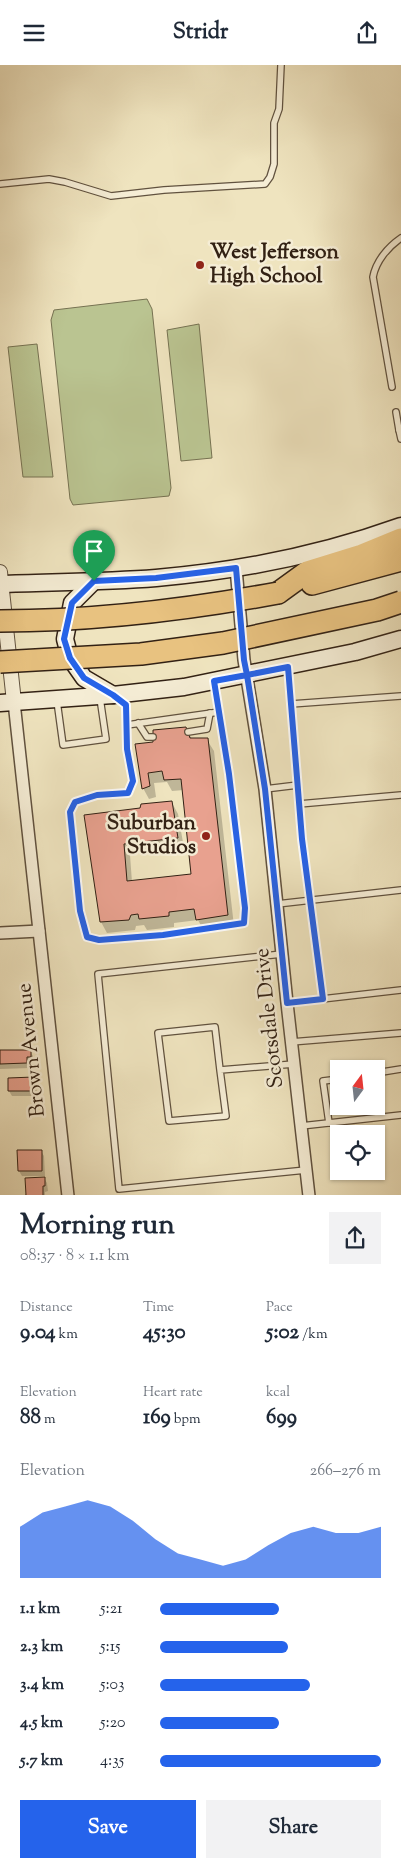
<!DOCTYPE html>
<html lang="en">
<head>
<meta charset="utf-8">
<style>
  :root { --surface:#fff; --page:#f2f2f3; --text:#1f2937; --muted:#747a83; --accent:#2563eb }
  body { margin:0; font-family:"Sorts Mill Goudy",serif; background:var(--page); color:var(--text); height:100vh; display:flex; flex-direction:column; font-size:19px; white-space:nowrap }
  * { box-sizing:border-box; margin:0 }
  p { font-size:16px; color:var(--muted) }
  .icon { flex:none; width:28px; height:28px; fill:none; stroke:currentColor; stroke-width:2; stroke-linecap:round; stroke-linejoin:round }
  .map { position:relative; height:1130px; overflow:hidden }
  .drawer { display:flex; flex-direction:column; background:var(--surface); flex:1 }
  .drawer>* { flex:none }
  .needle { width:32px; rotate:15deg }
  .fabs { position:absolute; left:330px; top:995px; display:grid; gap:10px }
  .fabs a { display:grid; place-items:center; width:55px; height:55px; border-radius:0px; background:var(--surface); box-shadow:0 1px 4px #0004; font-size:25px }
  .pin { position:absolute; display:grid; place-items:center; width:42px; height:42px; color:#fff; margin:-51px -21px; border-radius:50% 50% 50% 0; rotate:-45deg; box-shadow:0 0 5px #0007 }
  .pin .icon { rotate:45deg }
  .round { display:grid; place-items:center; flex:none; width:52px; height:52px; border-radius:0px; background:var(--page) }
  .overview { display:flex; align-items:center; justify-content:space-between; height:85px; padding:0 20px }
  h1 { font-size:28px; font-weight:700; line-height:38px }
  .metrics { display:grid; grid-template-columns:repeat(3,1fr); gap:8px; height:85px; padding:5px 20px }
  .metrics div { display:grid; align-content:center }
  .metrics b { font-size:21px; font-weight:700 }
  .metrics small { font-size:14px; font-weight:400 }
  .metrics p { font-size:14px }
  .chart { height:140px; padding:10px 20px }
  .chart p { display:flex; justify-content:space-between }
  .chart svg { width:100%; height:90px; margin-top:5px; fill:var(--accent); opacity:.7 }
  .button { display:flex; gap:10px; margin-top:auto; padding:10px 20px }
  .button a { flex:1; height:58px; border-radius:0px; background:var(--accent); color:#fff; font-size:20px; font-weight:700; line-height:58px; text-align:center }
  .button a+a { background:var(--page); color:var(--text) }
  ul { padding:0 20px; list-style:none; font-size:16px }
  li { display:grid; grid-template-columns:80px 60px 1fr; align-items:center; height:38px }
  li i { height:12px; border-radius:6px; background:var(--accent) }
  header { display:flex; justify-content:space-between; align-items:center; height:65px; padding:0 20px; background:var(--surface); font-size:22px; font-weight:700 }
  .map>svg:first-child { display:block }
  .green { fill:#bac491; stroke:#767252 }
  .shadow { fill:#0003 }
  .building { fill:#e8a18f; stroke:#322114 }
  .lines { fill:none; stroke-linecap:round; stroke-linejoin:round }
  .service-casing { stroke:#61523f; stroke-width:8 }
  .minor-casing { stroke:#61523f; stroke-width:14 }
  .tertiary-casing { stroke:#61523f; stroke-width:16 }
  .secondary-casing { stroke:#322114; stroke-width:19 }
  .motorway-casing { stroke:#322114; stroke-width:24 }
  .service { stroke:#f5edd5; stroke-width:5.5 }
  .minor { stroke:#f5edd5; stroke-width:11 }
  .tertiary { stroke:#f5edd5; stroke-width:14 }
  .secondary { stroke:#f5edd5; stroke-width:16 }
  .motorway { stroke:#e8c280; stroke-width:21 }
  .motorway-bridge-casing { stroke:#322114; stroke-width:24; stroke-linecap:butt }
  .motorway-bridge { stroke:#e8c280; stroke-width:21 }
  .route-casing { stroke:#fff; stroke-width:10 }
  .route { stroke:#2563eb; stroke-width:6 }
  .poi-dot { fill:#8f2418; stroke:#f5edd5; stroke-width:2 }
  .labels { text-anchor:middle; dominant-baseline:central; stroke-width:5; stroke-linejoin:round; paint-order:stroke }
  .poi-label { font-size:21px; font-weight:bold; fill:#322114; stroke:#f5edd5; text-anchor:start }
  .street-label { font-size:21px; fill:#322114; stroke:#f5edd5 }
</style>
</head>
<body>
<header><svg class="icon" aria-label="menu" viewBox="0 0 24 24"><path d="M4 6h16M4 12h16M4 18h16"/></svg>Stridr<svg class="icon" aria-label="share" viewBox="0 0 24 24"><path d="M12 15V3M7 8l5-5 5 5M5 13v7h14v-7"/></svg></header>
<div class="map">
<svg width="401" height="1131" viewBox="0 0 401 1131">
  <rect width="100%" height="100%" fill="#efe4bf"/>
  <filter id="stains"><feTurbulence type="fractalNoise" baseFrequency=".004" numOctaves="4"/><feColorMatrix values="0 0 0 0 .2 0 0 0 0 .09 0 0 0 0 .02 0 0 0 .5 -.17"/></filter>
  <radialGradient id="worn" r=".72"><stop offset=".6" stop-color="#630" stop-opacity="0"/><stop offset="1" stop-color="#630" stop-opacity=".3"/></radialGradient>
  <g class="green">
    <path d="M147,234L152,244L171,423L169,431L73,440L70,434L51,255L54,245Z"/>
    <path d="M199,259L212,393L181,396L167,265Z"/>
    <path d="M37,279L53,412H23L8,282Z"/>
  </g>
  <g class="shadow">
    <path d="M186,663L192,674L207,675L214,686L234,861L204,866L198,855L174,858V862L147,865L144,860L136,861L135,865L107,868L101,857L85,751L141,744L172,738L178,749L184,783L130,790L132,817L193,811L184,725L172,726L167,717L154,718L156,732L149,734L143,723L154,678Z"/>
    <path d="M0,986H30L33,991V997L30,998V1003L0,1004Z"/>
    <path d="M33,1013L36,1019L37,1031H12L9,1026V1014Z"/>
    <path d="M41,1086L44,1091L45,1111H22L19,1106Z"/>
    <path d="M44,1113L47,1118L48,1126L45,1127V1131H28Z"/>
  </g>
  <g class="building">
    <path d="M186,662L190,673H208L228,850L196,855L194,844L169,847V851L139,854L138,849L131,850L129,855L100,857L84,750L140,743L141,739L172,736L178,773L124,779L127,816L191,809L181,714L164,715L162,706L148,708L150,721L142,724L135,679L153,677V665Z"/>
    <path d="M0,985H31V992H27V998L0,999Z"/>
    <path d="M34,1012V1026H8V1013Z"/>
    <path d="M17,1085H42V1106H18Z"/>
    <path d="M45,1112V1121H43V1131H24L26,1130L25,1113Z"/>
  </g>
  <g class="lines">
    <g class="service-casing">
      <g id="service">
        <path d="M0,119L49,114L65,117L111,131L164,125L265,119L270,112L274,99V58L279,44L281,0"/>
        <path d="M392,322L373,212C376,196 388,182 401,173"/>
        <path d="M396,347L399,365"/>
        <path d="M401,365H399L401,374"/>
        <path d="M288,602L302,774L323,934"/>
        <path d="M117,633L126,640L127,684L133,716L128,728L97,730L75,737L70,747L80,846L87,872L99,875L163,870L244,858L245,843L229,709L214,618"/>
        <path d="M57,636L63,680L106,674L100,633"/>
        <path d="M291,639L401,631"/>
        <path d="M138,658L147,672H153"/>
        <path d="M127,660L219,647"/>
        <path d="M188,667L207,664L210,648"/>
        <path d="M265,724L298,720"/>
        <path d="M299,739L401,730"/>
        <path d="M277,839L401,825"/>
        <path d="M282,889L98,909L119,1124L306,1105"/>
        <path d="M287,938L401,925"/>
        <path d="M291,977L401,968"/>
        <path d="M220,1005L226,1051L169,1056L158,968L215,962L220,1005L294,999"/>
        <path d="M376,1008L401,1004"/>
        <path d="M329,1058L323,1016L339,1014"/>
        <path d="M301,1061L401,1050"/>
      </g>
    </g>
    <g class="minor-casing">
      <g id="minor">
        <path d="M236,503L244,595L265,724L287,938L309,1131"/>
        <path d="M14,637L68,1131"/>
        <path d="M0,868L39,866"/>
      </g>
    </g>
    <g class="tertiary-casing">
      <path id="tertiary" d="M0,507L14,637"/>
    </g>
    <g class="secondary-casing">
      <g id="secondary">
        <path d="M94,516L72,538L65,574L70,593L84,613L113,630"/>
        <path d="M0,519C52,517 104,517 156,513C238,506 323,489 401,461"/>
        <path d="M0,638L113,630L184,622L355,587L401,574"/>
      </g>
    </g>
    <g class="motorway-casing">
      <g id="motorway">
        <path d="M312,519L401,495"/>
        <path d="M278,528L307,507L362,490L401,474"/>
      </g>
    </g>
    <use href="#service" class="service"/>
    <use href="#minor" class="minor"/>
    <use href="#tertiary" class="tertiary"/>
    <use href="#secondary" class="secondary"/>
    <use href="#motorway" class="motorway"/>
    <g class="motorway-bridge-casing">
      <g id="motorway-bridge">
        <path d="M0,556C94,556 186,545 278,528"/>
        <path d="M0,597L141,589L223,578L377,545L401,537"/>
      </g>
    </g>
    <use href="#motorway-bridge" class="motorway-bridge"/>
  </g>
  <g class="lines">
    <g class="route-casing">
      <path id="route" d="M94,516L72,538L64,574L70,593L84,613L113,630L126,640L127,684L133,716L128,728L97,730L75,737L70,747L80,846L87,872L99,875L163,870L244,858L245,843L229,709L214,616L247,610L265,724L287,938L323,934L302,774L288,602L247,610L244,595L236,503L156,513L94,516"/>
    </g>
    <use href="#route" class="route"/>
  </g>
  <g class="poi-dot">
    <circle cx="200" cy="200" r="5"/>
    <circle cx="206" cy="771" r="5"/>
  </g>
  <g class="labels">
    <g class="poi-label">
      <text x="210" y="188">West Jefferson<tspan x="210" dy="24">High School</tspan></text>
      <text x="196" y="759" text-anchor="end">Suburban<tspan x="196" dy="24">Studios</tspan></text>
    </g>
    <g class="street-label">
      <text transform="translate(270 953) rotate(-96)">Scotsdale Drive</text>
      <text transform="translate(32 985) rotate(-96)">Brown Avenue</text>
    </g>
  </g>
  <rect width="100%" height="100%" filter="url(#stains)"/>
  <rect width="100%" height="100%" fill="url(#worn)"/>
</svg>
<div class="fabs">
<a><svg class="needle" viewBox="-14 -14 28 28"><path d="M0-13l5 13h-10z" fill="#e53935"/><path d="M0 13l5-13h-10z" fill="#747a83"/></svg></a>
<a><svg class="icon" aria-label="locate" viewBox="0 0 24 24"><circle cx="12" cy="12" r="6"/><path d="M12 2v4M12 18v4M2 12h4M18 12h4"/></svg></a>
</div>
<div class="pin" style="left:94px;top:516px;background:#1e9e55"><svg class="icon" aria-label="arrive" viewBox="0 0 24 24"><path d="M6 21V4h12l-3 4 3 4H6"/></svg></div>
</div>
<section class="drawer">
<div class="overview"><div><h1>Morning run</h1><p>08:37 · 8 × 1.1 km</p></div><a class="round"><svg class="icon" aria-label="share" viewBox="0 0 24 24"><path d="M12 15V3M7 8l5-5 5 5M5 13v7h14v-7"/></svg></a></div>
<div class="metrics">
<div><p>Distance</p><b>9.04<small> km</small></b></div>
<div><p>Time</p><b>45:30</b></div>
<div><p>Pace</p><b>5:02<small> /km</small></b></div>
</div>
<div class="metrics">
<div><p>Elevation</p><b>88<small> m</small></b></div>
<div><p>Heart rate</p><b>169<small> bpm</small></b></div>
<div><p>kcal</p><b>699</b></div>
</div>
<div class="chart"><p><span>Elevation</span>266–276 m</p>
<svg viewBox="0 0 160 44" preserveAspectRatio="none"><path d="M0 44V19L10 12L20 9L30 6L40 9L50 16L60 25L70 32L80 35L90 38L100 35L110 28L120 22L130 19L140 22L150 22L160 19V44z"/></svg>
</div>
<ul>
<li><b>1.1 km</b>5:21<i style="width:54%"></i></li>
<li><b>2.3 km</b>5:15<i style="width:58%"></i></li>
<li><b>3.4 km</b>5:03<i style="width:68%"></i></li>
<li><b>4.5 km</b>5:20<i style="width:54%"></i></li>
<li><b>5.7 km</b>4:35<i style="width:100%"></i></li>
</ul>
<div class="button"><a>Save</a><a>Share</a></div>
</section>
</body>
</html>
